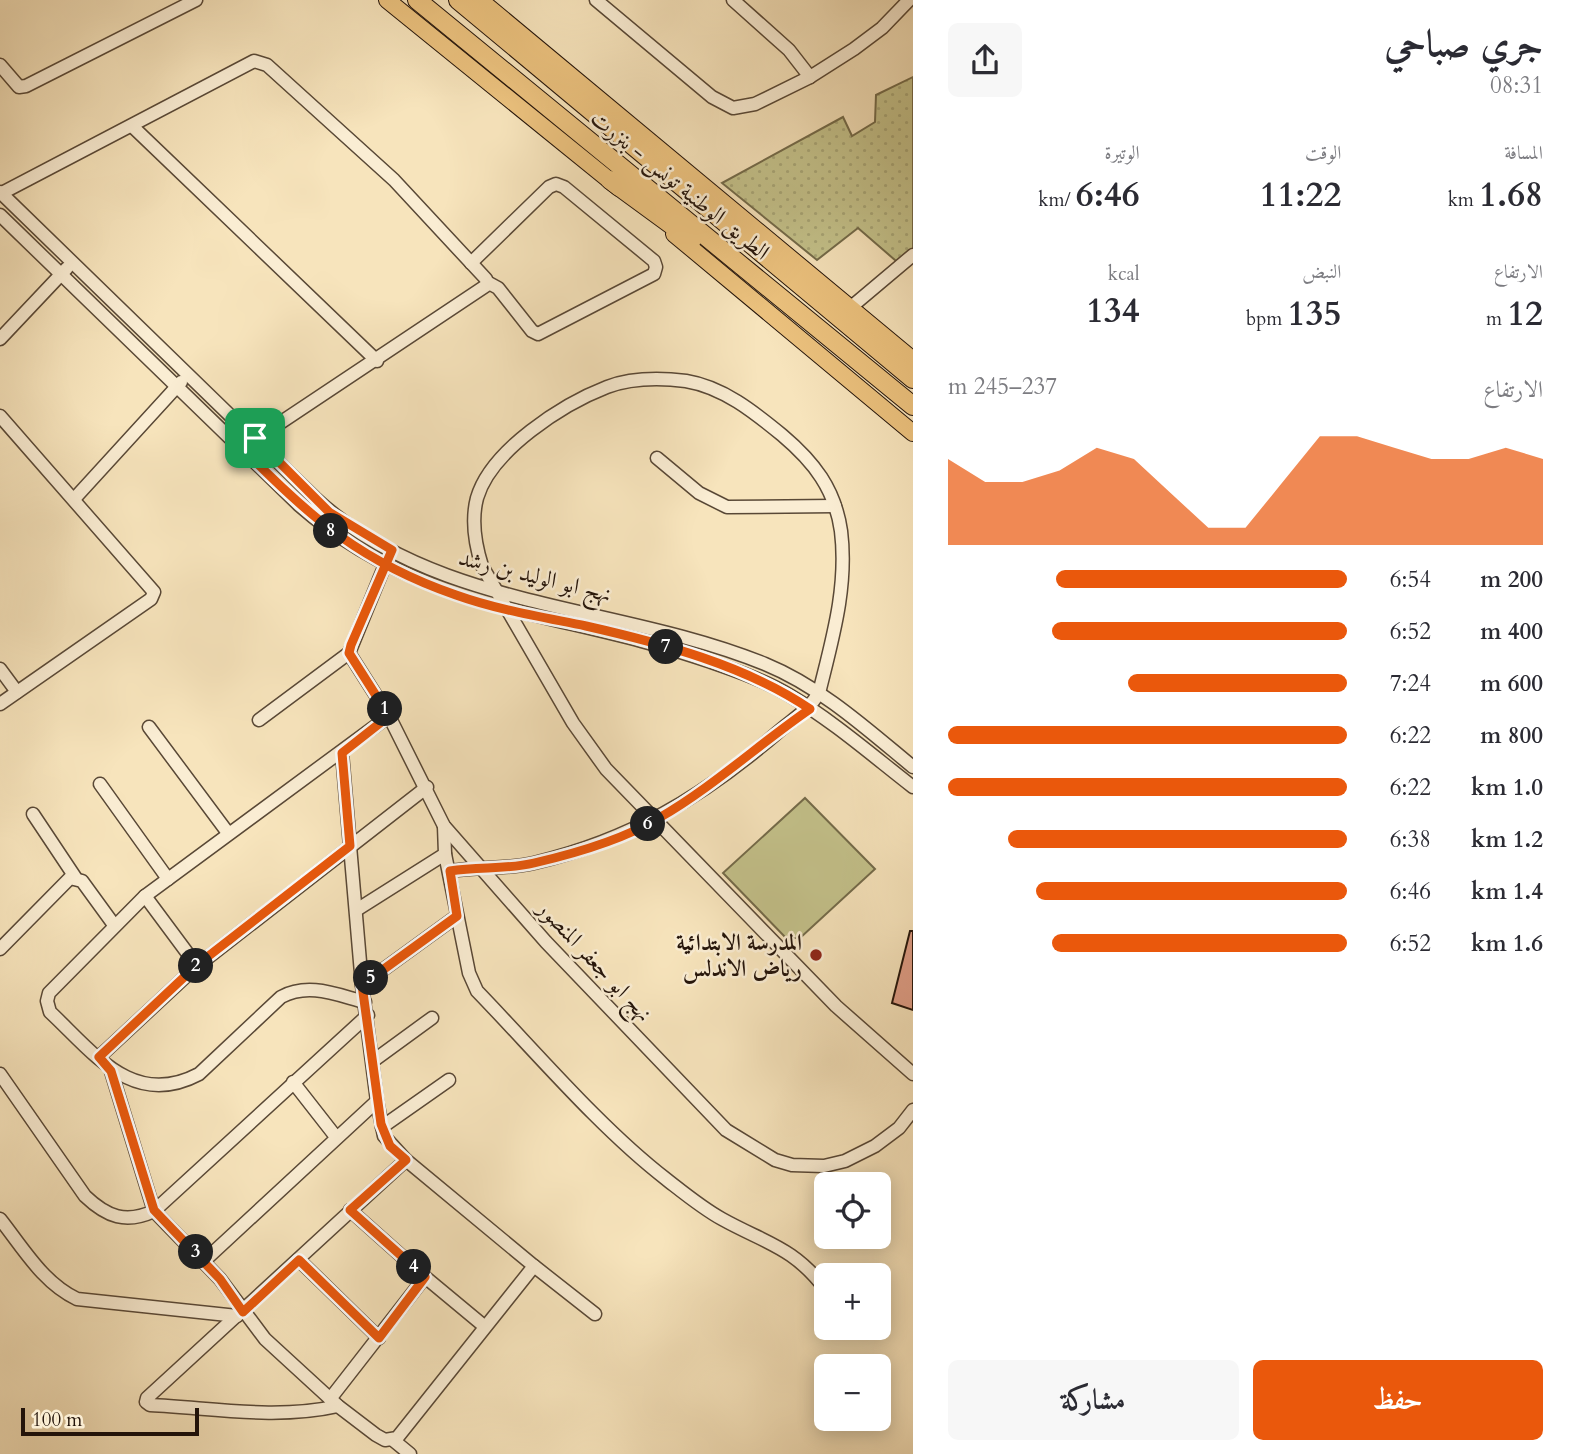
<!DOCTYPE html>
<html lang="ar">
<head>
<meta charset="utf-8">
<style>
  :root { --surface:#fff; --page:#f7f7f7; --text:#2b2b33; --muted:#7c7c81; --accent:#ea580c }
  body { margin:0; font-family:Cardo,Amiri,serif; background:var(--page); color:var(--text); direction:rtl; height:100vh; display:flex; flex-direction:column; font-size:26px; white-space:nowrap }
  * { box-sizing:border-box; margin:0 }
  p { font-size:23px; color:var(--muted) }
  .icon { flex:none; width:38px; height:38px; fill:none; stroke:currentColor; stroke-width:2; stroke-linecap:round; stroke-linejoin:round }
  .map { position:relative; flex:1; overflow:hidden; direction:ltr }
  .side { display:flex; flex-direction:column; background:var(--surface); width:665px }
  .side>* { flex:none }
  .fabs { position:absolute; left:814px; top:1172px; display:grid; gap:14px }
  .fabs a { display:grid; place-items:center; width:77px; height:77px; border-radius:10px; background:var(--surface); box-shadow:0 4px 18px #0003; font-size:35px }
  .scale { position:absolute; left:21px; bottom:18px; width:178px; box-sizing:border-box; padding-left:7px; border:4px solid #24140a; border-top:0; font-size:19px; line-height:24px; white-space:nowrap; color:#24140a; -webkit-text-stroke:5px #faedd3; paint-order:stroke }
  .pin { position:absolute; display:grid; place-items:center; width:60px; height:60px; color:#fff; margin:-30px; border-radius:14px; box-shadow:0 4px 10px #0006 }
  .km { position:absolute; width:35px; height:35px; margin:-18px; border-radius:50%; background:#222; color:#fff; font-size:19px; line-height:35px; text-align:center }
  .round { display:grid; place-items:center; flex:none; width:74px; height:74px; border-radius:10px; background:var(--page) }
  .summary { display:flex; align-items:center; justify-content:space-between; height:119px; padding:0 35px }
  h1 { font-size:38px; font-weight:800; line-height:52px }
  .stats { display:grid; grid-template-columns:repeat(3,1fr); gap:10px; height:119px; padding:7px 35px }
  .stats div { display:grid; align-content:center }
  .stats b { font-size:35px; font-weight:800 }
  .stats small { font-size:19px; font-weight:400 }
  .stats p { font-size:19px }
  .chart { height:196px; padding:14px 35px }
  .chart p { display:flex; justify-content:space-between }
  .chart svg { width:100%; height:126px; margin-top:7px; fill:var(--accent); opacity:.7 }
  .button { display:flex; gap:14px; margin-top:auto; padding:14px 35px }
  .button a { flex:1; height:80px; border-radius:10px; background:var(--accent); color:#fff; font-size:28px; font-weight:800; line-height:80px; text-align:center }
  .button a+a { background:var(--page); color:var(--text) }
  ul { padding:0 35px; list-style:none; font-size:23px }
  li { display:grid; grid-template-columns:112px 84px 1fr; align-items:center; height:52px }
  li i { height:18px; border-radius:9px; background:var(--accent) }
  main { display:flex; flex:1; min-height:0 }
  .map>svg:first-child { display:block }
  .grass { fill:url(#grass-dots); stroke:#746b4a; stroke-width:2 }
  .green { fill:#c4c28b; stroke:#746b4a; stroke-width:2 }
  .building { fill:#e09e87; stroke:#24140a; stroke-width:2 }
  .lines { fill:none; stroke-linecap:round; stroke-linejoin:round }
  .minor-casing { stroke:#594836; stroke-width:15 }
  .major-casing { stroke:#24140a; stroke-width:18 }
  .highway-casing { stroke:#24140a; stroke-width:20 }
  .minor { stroke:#faedd3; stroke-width:12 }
  .major { stroke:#ecc27e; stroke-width:16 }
  .highway { stroke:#ecc27e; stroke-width:18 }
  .route-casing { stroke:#fff; stroke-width:14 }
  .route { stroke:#ea580c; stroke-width:9 }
  .poi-dot { fill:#8f2418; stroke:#faedd3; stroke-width:2.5 }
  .labels { text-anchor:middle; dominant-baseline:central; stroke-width:5; stroke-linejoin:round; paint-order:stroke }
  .street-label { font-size:23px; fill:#24140a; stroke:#faedd3 }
  .poi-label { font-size:23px; font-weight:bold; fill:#24140a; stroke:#faedd3; text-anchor:end }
</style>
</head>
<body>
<main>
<section class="side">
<div class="summary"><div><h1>جري صباحي</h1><p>08:31</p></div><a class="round"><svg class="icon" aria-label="share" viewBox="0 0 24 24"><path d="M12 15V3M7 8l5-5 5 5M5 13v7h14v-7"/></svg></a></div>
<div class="stats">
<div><p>المسافة</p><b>1.68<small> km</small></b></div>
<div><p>الوقت</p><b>11:22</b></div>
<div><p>الوتيرة</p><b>6:46<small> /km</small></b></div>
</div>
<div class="stats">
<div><p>الارتفاع</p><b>12<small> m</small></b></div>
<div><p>النبض</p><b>135<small> bpm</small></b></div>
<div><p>kcal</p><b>134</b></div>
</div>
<div class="chart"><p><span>الارتفاع</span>237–245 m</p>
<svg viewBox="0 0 160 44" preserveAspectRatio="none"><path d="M0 44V14L10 22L20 22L30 18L40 10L50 14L60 26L70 38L80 38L90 22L100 6L110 6L120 10L130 14L140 14L150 10L160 14V44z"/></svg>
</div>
<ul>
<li><b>200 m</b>6:54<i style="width:73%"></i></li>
<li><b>400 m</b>6:52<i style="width:74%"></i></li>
<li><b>600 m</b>7:24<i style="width:55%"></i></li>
<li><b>800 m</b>6:22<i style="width:100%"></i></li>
<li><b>1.0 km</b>6:22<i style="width:100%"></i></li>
<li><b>1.2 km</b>6:38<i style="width:85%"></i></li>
<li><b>1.4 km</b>6:46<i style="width:78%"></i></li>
<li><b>1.6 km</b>6:52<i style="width:74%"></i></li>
</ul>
<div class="button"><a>حفظ</a><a>مشاركة</a></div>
</section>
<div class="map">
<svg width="913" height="1454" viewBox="0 0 913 1454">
  <defs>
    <pattern id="grass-dots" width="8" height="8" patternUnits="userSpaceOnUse" patternTransform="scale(1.75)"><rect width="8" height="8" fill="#c4c28b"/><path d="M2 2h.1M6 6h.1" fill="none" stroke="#a8a677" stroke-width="1.8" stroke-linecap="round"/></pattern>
  </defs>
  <rect width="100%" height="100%" fill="#f7e4bc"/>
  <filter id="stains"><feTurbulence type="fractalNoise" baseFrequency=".00286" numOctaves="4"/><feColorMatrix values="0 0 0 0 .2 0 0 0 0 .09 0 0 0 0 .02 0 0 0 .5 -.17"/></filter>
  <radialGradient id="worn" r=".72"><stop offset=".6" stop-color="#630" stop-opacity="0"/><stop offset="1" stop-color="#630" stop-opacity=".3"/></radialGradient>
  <path class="grass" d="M913,77V261L903,267L858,228L817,260L722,183L843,117L852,136L875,122L876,95Z"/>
  <path class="green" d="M805,798L875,869L800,938H786L723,873Z"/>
  <path class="building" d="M910,931H913V1010L892,1003Z"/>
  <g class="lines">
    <g class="minor-casing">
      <g id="minor">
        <path d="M596,0L712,97L733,108L755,104L810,77L854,49L882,28L909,0"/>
        <path d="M733,0L789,50L810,77"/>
        <path d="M0,65L19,87L26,86L196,0"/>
        <path d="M132,126L377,361"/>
        <path d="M0,192L315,498C436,610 619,604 765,664C821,687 867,729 913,767"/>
        <path d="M0,194L254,61L267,65L394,180L486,279L487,285L250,443"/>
        <path d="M0,215L299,505C424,615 563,610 711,662C737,671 766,681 789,695C833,721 873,756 913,787"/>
        <path d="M471,263L549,187L556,184L564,187L654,261L656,267L654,274L538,334L532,331L498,288L487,282"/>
        <path d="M850,308L913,255"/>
        <path d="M0,339L67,268"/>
        <path d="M0,416L154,592L151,599L0,704"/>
        <path d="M657,458L699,493L727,507L835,506"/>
        <path d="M75,498L181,382"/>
        <path d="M387,560L349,653L389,716L444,826L546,942L726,1130L775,1160L792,1165L824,1166L845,1161L875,1146L899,1128L913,1110"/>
        <path d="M0,669L17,692"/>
        <path d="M259,720L349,653"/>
        <path d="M149,727L228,833"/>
        <path d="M100,784L168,879"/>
        <path d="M33,814L75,877"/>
        <path d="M445,854L469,973L477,991C535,1051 600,1128 666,1179C684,1193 702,1208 722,1219C765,1243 794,1247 826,1290"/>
        <path d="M450,871C479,866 505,870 534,863C630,840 703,797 777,733C793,719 808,711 819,693C832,640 848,587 841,531C835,489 814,462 782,435C754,412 723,387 686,381C661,378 631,378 607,387C563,404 491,450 477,498C471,521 475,544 482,566L573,723L606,769L836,1006L913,1074"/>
        <path d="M145,896L197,966"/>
        <path d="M358,909L445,854L444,826"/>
        <path d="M0,949L70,878L82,881L114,925"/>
        <path d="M362,985L457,916"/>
        <path d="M365,1002C337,995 309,982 281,997L199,1074C133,1109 94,1053 50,1012L47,1001L49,993L145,896L389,716"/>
        <path d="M99,1057L197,966L427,787"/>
        <path d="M373,1061L432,1018"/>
        <path d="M111,1071L154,1211L220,1279L265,1339L338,1406L376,1435L385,1440L397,1438L534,1266L406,1160L384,1136L377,1101L362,985L342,753"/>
        <path d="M0,1074L85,1196C107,1217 126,1224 154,1211L368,1015"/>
        <path d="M293,1082L336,1137"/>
        <path d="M382,1127L449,1080"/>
        <path d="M0,1219C23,1248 43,1283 77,1299L237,1316"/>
        <path d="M299,1260L379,1338"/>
        <path d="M204,1261L377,1101"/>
        <path d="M534,1266L595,1314"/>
        <path d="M425,1277L484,1326"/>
        <path d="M330,1399L425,1277L350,1210"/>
        <path d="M338,1406C276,1420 213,1408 150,1405L146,1402L147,1398L406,1160"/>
        <path d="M393,1440L410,1454"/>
      </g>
    </g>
    <g class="major-casing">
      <g id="major">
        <path d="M387,0L619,188"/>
        <path d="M480,0L913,360"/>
        <path d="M674,234L913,433"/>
      </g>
    </g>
    <g class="highway-casing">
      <g id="highway">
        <path d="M417,0L913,406"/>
        <path d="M458,0L913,379"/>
        <path d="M610,180L692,240"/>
      </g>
    </g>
    <use href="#minor" class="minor"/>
    <use href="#major" class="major"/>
    <use href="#highway" class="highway"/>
  </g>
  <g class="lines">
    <g class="route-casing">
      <path id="route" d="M255,438L329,512L392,550L351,645L349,653L389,716L342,753L350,846L197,965L99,1057L111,1071L154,1210L220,1279L243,1312L299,1260L379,1338L425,1277L350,1210L406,1160L390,1146L381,1124L362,985L457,916L450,871C479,866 505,870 534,863C573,854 624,839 659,818C713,787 759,744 810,709C745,665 661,643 586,626C542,617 498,610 456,595C363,563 310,518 243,449L255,438"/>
    </g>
    <use href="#route" class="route"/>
  </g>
  <circle class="poi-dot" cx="816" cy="955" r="7"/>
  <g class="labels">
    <g class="street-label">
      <text transform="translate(680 185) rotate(39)">الطريق الوطنية تونس - بنزرت</text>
      <text transform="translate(535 576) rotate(14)">نهج ابو الوليد بن رشد</text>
      <text transform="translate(595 961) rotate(47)">نهج ابو جعفر المنصور</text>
    </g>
    <g class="poi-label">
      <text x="802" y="942">المدرسة الابتدائية<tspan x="802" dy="26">رياض الاندلس</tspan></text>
    </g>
  </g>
  <rect width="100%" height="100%" filter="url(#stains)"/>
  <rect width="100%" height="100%" fill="url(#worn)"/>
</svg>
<div class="fabs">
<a><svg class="icon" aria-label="locate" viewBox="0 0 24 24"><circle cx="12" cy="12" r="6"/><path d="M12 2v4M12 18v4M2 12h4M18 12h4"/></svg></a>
<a>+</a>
<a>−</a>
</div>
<div class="scale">100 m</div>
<div class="pin" style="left:255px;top:438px;background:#1e9e55"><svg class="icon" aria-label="arrive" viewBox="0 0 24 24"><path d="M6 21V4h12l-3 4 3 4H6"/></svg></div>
<b class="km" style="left:385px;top:709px">1</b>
<b class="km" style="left:196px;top:966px">2</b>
<b class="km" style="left:196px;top:1252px">3</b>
<b class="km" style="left:414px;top:1267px">4</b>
<b class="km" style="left:371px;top:978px">5</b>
<b class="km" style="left:648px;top:824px">6</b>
<b class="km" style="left:666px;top:647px">7</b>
<b class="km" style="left:331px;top:531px">8</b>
</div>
</main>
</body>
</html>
